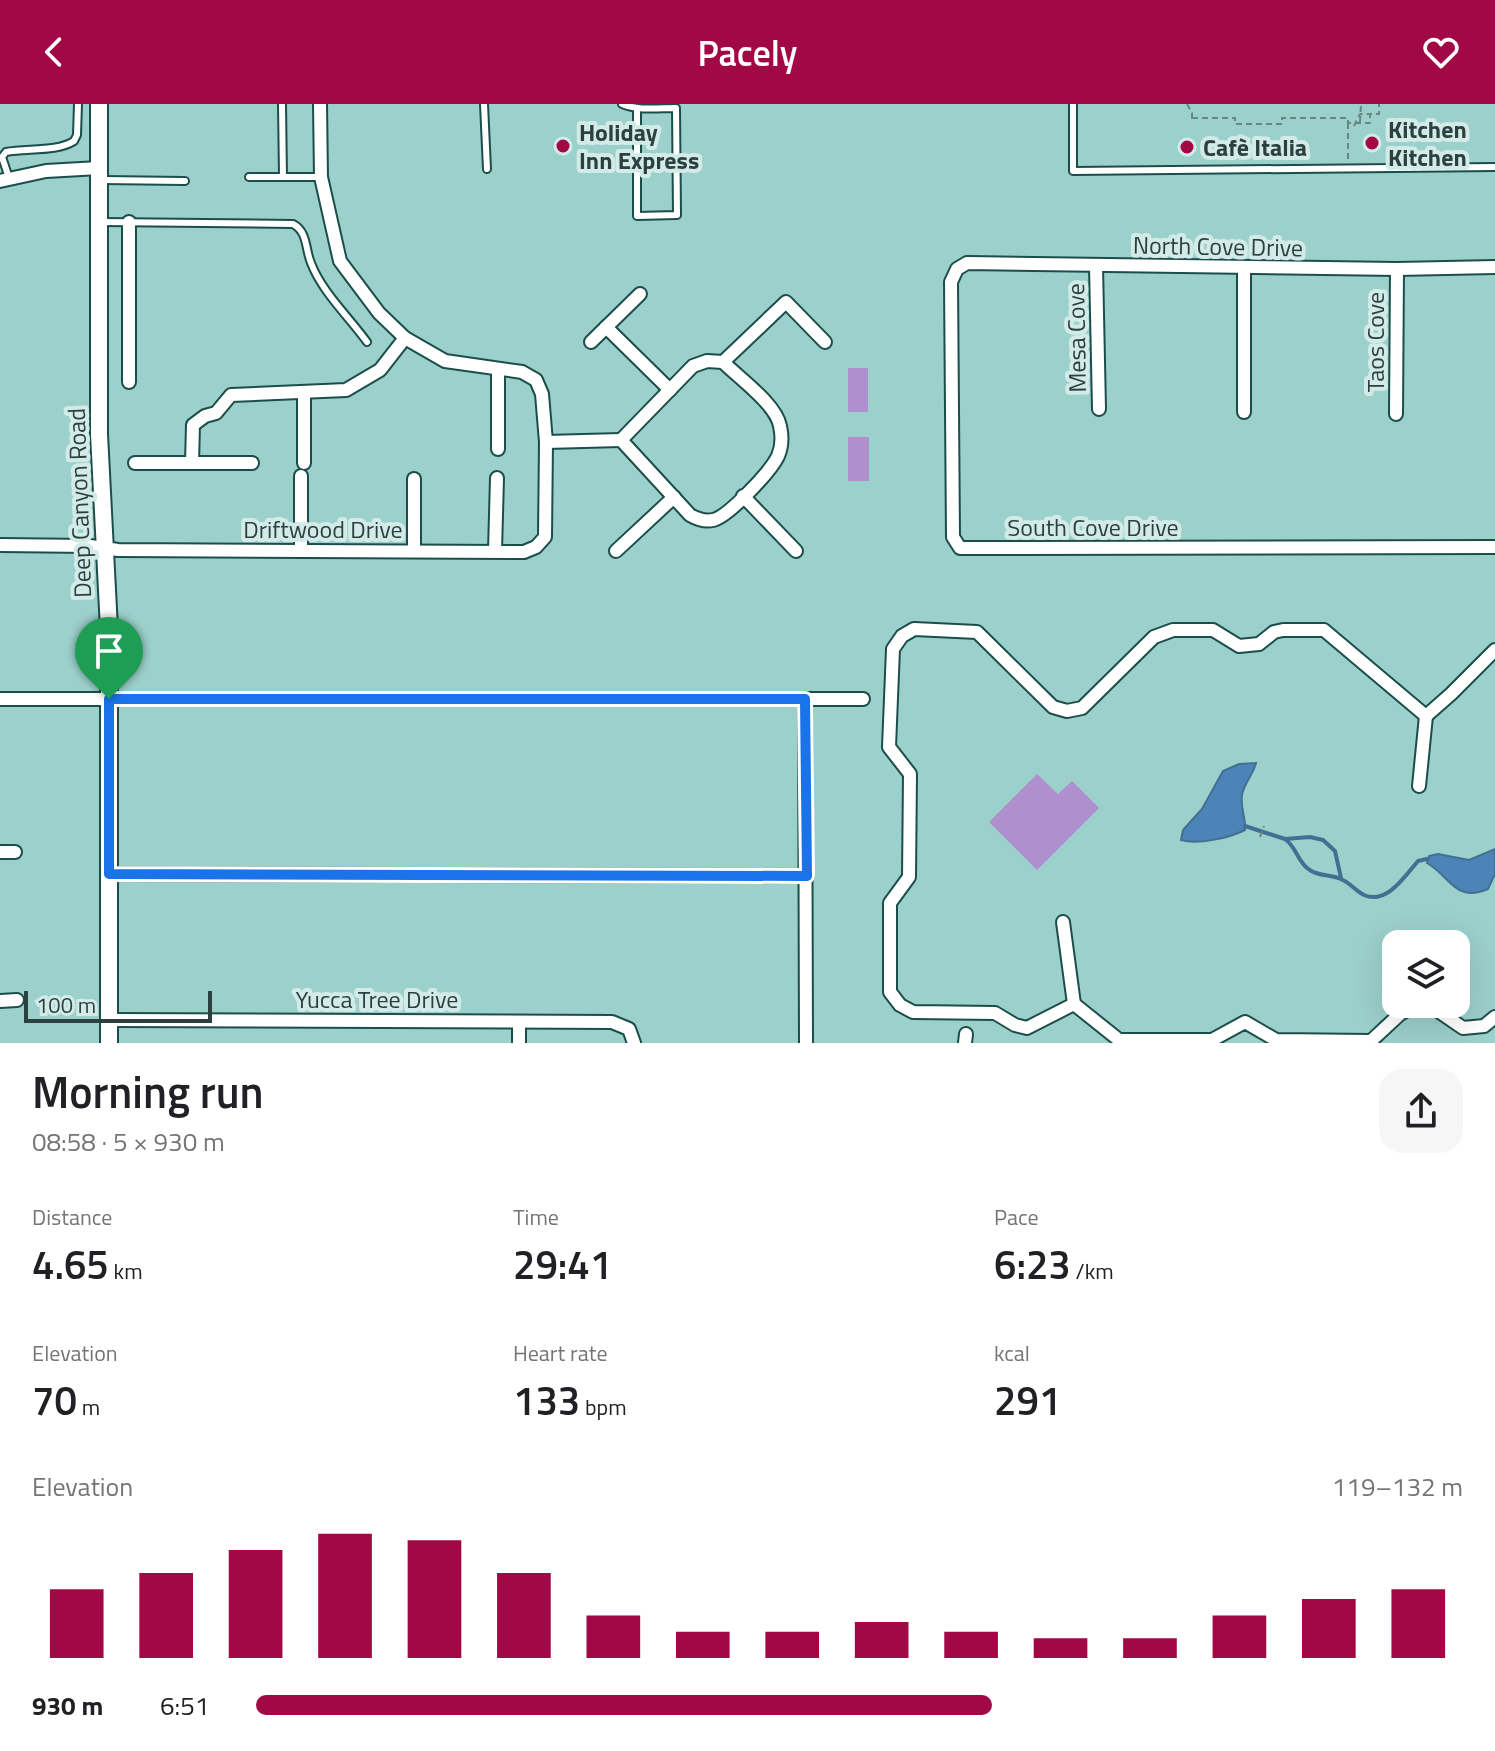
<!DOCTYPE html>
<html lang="en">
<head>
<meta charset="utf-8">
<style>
  :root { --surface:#fff; --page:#f6f6f6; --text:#202124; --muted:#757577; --accent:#a20845 }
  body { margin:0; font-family:"Titillium Web",sans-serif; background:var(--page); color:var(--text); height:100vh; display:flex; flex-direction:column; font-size:30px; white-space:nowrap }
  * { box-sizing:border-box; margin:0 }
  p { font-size:26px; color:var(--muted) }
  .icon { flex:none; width:44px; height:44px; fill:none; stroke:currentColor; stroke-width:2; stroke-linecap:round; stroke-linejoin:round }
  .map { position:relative; height:939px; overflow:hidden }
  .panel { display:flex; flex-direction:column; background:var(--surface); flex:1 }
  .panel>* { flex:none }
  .tools { position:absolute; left:1382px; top:826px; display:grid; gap:16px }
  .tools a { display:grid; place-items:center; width:88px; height:88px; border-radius:16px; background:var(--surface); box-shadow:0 8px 32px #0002; font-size:40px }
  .scale { position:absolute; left:24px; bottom:20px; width:188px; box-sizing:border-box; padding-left:8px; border:4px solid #2c413f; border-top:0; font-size:22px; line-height:28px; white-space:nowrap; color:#2c413f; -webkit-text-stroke:6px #d2ebe8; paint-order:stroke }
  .pin { position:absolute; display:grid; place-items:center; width:68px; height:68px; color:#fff; margin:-82px -34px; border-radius:50% 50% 50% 0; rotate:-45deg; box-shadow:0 0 8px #0007 }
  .pin .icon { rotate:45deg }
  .round { display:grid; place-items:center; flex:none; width:84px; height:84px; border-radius:24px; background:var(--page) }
  .headline { display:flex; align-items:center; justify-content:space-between; height:136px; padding:0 32px }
  h1 { font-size:44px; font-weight:600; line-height:60px }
  .figures { display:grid; grid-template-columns:repeat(3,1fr); gap:12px; height:136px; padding:8px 32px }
  .figures div { display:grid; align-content:center }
  .figures b { font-size:40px; font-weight:600 }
  .figures small { font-size:22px; font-weight:400 }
  .figures p { font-size:22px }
  .chart { height:224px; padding:16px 32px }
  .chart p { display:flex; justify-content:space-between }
  .chart svg { width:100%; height:144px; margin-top:8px; stroke:var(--accent); stroke-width:6 }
  ul { padding:0 32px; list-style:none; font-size:26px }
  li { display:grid; grid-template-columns:128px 96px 1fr; align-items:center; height:60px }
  li i { height:20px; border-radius:10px; background:var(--accent) }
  header { display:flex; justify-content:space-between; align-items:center; height:104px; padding:0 32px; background:var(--accent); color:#fff; font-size:36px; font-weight:600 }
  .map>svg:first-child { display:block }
  .green { fill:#b08fcf }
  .water { fill:#4c84b7; stroke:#427093; stroke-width:2 }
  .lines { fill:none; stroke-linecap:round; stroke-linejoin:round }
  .stream { stroke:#427093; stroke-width:4 }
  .service-casing { stroke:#1b4e4a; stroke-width:10 }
  .minor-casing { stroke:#1b4e4a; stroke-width:16 }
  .tertiary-casing { stroke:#1b4e4a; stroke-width:20 }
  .path { stroke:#648985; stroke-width:2; stroke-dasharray:6 4; stroke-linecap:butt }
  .service { stroke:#fff; stroke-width:6 }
  .minor { stroke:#fff; stroke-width:12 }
  .tertiary { stroke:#fff; stroke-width:16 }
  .route-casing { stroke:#fff; stroke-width:16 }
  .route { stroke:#1a73e8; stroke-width:10 }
  .poi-dot { fill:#a20845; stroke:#d2ebe8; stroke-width:3 }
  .labels { text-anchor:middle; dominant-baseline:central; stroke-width:8; stroke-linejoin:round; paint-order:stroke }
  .poi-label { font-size:24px; font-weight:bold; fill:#2c413f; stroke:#d2ebe8; text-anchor:start }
  .street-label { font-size:24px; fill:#2c413f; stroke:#d2ebe8 }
</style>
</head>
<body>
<header><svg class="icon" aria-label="back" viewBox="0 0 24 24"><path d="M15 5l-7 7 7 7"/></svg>Pacely<svg class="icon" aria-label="heart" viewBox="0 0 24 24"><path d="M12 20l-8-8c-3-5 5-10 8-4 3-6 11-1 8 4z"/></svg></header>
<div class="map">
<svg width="1495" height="939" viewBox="0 0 1495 939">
  <rect width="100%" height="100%" fill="#9cd0cb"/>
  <g class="green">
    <rect x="848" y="264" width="20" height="44"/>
    <rect x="848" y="333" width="21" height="44"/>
    <path d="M1037,670L1058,690L1072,677L1099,704L1037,766L989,718Z"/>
  </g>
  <g class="water">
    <path d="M1256,659C1253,671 1244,679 1242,691C1240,703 1246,714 1245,726C1229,734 1198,741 1181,736L1183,726L1202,705L1223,667L1239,660Z"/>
    <path d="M1495,745V770L1488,785C1455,799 1451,773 1427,759L1429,752L1438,750L1469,756Z"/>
  </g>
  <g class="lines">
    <g class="stream">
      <path d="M1245,722L1285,735L1310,733L1323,736L1335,747L1341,774"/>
      <path d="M1285,735C1296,743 1297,755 1307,764C1317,773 1332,770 1343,776C1351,780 1356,787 1364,791C1387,801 1405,772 1418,757L1427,755"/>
    </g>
    <g class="service-casing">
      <g id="service">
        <path d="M484,0L487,65"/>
        <path d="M622,0C638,7 659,4 676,4L677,111L637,112V4"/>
        <path d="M1073,0V67L1495,63"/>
        <path d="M282,1L283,73"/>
        <path d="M249,73H321"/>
        <path d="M9,74L2,53L6,48C27,44 57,48 74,37L77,31L78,0"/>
        <path d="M102,76L185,77"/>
        <path d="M102,118L293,120C308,128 305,145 311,159C322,188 349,213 367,238"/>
      </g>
    </g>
    <g class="minor-casing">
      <g id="minor">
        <path d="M0,77L46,67L99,64"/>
        <path d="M1096,162L1099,305"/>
        <path d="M1495,163L1397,165L967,159L957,165L951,178L953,433L960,444L1495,443"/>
        <path d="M1244,164V308"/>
        <path d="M606,223L670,286"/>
        <path d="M591,238L640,190"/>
        <path d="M707,257L723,258C739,274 776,300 780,322C782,331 782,343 778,352C771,367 728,413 713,416C704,418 697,415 690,411L621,336L693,262Z"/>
        <path d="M723,258L786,198L825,238"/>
        <path d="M129,278V118"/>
        <path d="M304,288V359"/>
        <path d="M1396,310L1397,165"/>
        <path d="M546,338L621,336"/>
        <path d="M498,345V265"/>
        <path d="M135,359H252"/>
        <path d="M192,359L193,321L205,312L216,309L231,291L346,286L380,266L405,234"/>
        <path d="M301,372V447"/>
        <path d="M414,375V447"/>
        <path d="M743,392L796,447"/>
        <path d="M0,441L90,442L118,446L524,448L536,443L545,433L546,338L542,290L536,276L522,268L445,257L405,234L379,209L340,157L321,73L320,0"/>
        <path d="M495,447L497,374"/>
        <path d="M616,447L674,393"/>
        <path d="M0,595H863"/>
        <path d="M805,595L806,939"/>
        <path d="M1419,682L1426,612"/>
        <path d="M0,748H15"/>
        <path d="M109,770L807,772"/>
        <path d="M1063,818L1074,900"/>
        <path d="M0,897L17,896"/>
        <path d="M1417,900L1400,910L1371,937L1276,936L1245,918L1212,936H1119L1074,900L1027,924L1015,921L995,909L913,908L900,901L890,888V799L909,773L910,670L889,643L893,545L902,532L914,525L977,528L1053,603L1067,607L1082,604L1154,533L1173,526H1213L1239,542L1259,540L1274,528L1283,526H1324L1426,612L1451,590L1495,546"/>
        <path d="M1428,900L1463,924L1484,922L1495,913"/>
        <path d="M109,916L612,918L629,925L634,939"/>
        <path d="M519,918V939"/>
        <path d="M965,939L966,930"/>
      </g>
    </g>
    <g class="tertiary-casing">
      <path id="tertiary" d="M99,0V330L109,525V939"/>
    </g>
    <g class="path">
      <path d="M1187,0L1192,9V17"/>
      <path d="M1192,14H1235V20H1282V14H1348V19H1370V10H1379V0"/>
      <path d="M1360,18L1361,0"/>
      <path d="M1348,19V56"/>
      <path d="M1354,22L1360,10H1369"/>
      <path d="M1260,733L1264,722"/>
    </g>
    <use href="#service" class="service"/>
    <use href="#minor" class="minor"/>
    <use href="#tertiary" class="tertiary"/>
  </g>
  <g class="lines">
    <g class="route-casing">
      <path id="route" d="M109,595H805L807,772L109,770Z"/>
    </g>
    <use href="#route" class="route"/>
  </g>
  <g class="poi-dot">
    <circle cx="1372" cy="39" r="8"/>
    <circle cx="563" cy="42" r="8"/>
    <circle cx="1187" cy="43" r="8"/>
  </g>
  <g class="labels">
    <g class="poi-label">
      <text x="1388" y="25">Kitchen<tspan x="1388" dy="28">Kitchen</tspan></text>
      <text x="579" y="28">Holiday<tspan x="579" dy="28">Inn Express</tspan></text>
      <text x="1203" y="43">Cafè Italia</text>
    </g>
    <g class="street-label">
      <text transform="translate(1218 142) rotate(1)">North Cove Drive</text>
      <text transform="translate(1076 234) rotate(-91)">Mesa Cove</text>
      <text transform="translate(1375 238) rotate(-90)">Taos Cove</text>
      <text transform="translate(79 399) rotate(-92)">Deep Canyon Road</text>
      <text x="1093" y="423">South Cove Drive</text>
      <text x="323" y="425">Driftwood Drive</text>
      <text x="377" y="895">Yucca Tree Drive</text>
    </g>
  </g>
</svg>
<div class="tools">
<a><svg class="icon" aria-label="layers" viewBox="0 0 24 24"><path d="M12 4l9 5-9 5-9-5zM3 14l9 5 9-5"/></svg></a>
</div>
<div class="scale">100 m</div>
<div class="pin" style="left:109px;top:595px;background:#1e9e55"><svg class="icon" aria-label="arrive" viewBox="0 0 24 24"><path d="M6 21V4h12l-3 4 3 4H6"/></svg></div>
</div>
<section class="panel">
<div class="headline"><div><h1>Morning run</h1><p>08:58 · 5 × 930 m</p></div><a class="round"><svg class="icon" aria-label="share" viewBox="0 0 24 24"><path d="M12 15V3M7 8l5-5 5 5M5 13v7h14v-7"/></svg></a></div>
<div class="figures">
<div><p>Distance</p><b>4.65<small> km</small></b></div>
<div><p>Time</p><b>29:41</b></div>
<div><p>Pace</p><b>6:23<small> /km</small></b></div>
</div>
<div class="figures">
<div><p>Elevation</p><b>70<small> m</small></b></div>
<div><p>Heart rate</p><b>133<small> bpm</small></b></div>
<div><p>kcal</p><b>291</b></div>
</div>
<div class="chart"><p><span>Elevation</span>119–132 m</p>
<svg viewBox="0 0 160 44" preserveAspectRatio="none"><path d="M5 44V23M15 44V18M25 44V11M35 44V6M45 44V8M55 44V18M65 44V31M75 44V36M85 44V36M95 44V33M105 44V36M115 44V38M125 44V38M135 44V31M145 44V26M155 44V23"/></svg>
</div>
<ul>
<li><b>930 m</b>6:51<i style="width:61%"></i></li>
</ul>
</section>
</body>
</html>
